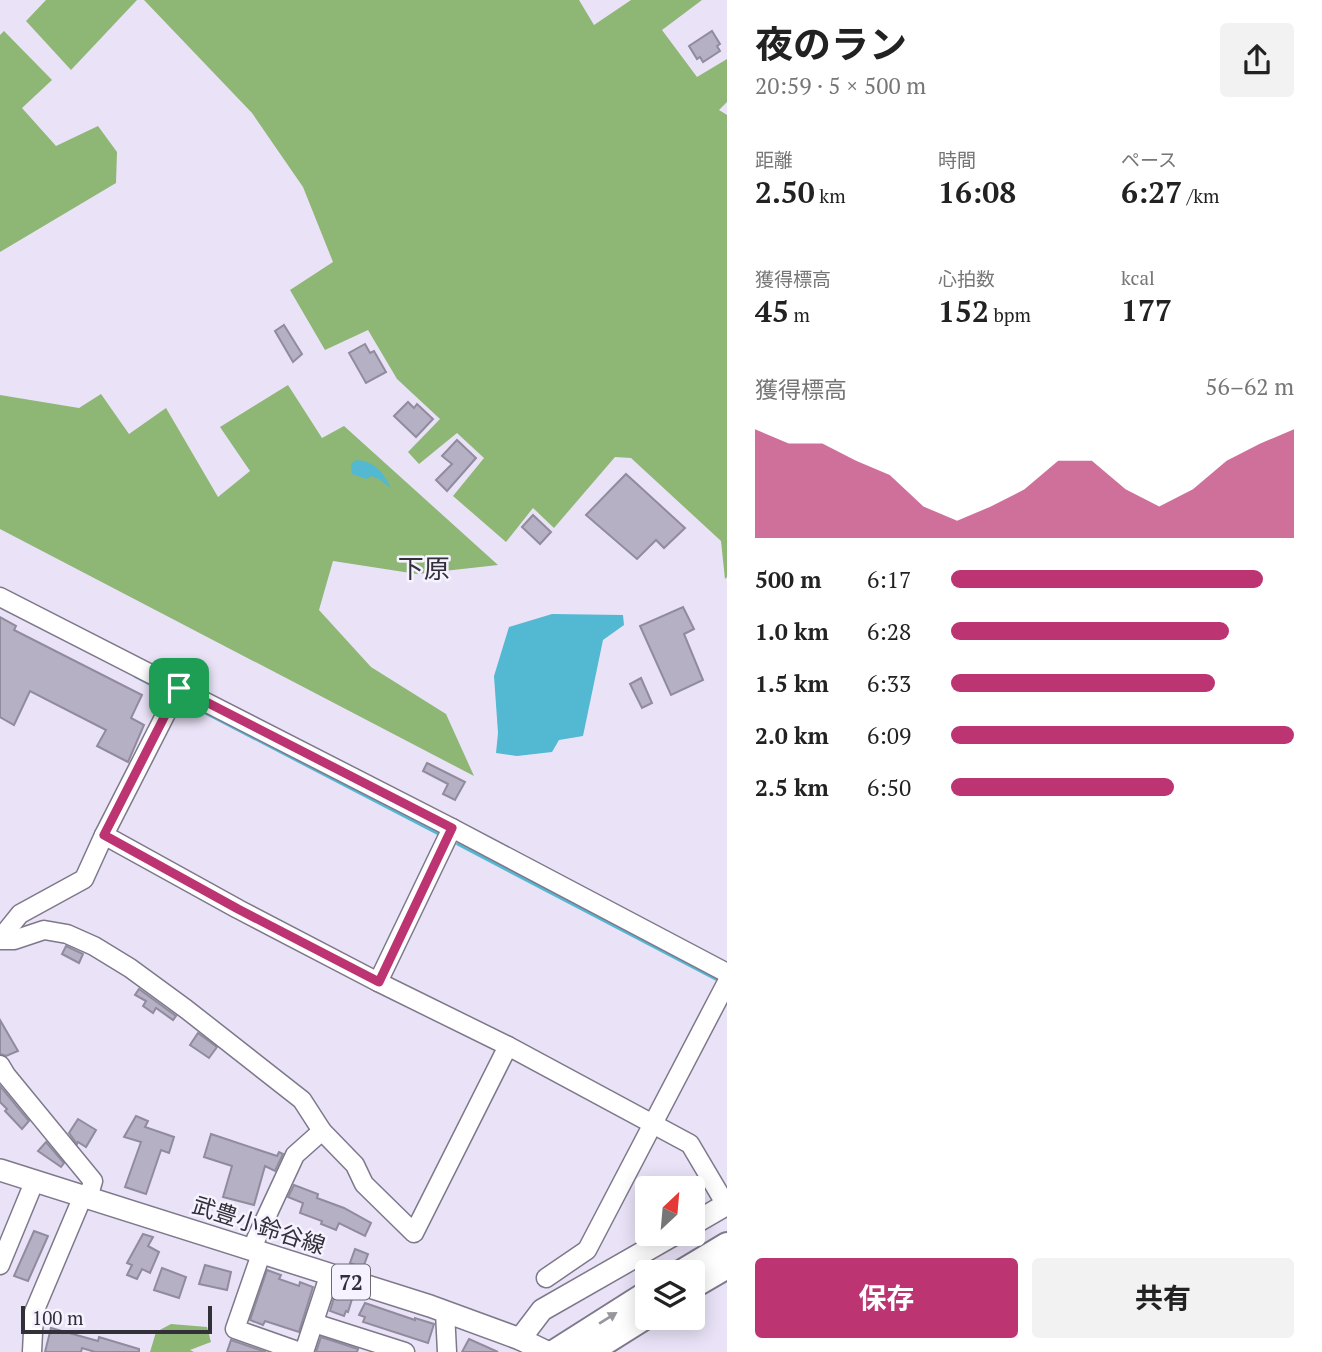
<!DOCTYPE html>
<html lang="ja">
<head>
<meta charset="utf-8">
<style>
  :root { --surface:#fff; --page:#f2f2f2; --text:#222; --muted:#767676; --accent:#bc3472 }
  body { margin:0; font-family:"PT Serif","Noto Sans JP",serif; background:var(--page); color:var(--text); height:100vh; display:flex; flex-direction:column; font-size:26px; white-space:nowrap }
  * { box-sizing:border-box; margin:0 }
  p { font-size:23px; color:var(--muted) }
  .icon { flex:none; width:38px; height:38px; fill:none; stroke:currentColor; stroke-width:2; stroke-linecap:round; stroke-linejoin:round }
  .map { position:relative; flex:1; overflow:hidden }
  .side { display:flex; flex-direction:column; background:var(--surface); width:595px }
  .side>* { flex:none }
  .needle { width:46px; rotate:26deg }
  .buttons { position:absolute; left:635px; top:1176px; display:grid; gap:14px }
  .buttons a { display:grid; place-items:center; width:70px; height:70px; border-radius:7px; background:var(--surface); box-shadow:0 4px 18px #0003; font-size:35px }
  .scale { position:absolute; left:21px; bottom:18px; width:191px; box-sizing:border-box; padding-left:7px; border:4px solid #323038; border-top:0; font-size:19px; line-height:24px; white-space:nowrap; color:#323038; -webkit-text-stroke:5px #f6f2ff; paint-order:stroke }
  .pin { position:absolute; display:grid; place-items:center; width:60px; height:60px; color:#fff; margin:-30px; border-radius:14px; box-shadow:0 4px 10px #0006 }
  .round { display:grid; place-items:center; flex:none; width:74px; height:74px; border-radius:7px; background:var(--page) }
  .summary { display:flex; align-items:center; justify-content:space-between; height:119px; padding:0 28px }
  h1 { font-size:38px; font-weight:700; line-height:52px }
  .metrics { display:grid; grid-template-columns:repeat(3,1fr); gap:10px; height:119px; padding:7px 28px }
  .metrics div { display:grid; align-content:center }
  .metrics b { font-size:30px; font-weight:700 }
  .metrics small { font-size:19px; font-weight:400 }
  .metrics p { font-size:19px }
  .chart { height:196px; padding:14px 28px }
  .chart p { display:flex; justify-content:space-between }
  .chart svg { width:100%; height:126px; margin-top:7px; fill:var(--accent); opacity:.7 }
  .button { display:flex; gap:14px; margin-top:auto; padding:14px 28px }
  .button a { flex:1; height:80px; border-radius:7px; background:var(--accent); color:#fff; font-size:28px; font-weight:700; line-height:80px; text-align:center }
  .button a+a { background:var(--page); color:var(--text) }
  ul { padding:0 28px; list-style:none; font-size:23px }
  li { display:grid; grid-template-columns:112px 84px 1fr; align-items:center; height:52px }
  li i { height:18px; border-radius:9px; background:var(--accent) }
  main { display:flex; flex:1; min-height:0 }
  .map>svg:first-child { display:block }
  .forest { fill:#8eb674 }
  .water { fill:#53b8d2 }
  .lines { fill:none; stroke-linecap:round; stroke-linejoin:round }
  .stream { stroke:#53b8d2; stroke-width:3.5 }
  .building { fill:#b6b0c4; stroke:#918b9e; stroke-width:2 }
  .minor-casing { stroke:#7e788b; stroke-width:21 }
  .major-casing { stroke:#7e788b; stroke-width:24 }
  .highway-casing { stroke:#7e788b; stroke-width:28 }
  .minor { stroke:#fff; stroke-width:18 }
  .major { stroke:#fff; stroke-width:21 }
  .highway { stroke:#fff; stroke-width:24 }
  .oneway { fill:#98989c }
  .route-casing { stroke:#fff; stroke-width:14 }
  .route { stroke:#bc3472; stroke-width:9 }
  .labels { text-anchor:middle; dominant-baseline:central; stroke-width:5; stroke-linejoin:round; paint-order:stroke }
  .shield { fill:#f6f2ff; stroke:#6d6a74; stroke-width:2 }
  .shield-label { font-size:21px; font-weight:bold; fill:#323038 }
  .street-label { font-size:23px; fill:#323038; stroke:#f6f2ff }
  .quarter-label { font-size:26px; fill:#323038; stroke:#f6f2ff }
</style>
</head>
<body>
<main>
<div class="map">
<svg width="727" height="1352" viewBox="0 0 727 1352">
  <rect width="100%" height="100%" fill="#eae3f8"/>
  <g class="forest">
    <path d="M46,0H137L71,70L26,21Z"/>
    <path d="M144,0H579L594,25L631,0H702L662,30L697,77L727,59V102L719,110L727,115V577L725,579L721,541L631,458L615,457L554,528L533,508L506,542L453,496L484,458L457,433L419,464L408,452L440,419L397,379L368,330L325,350L290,290L333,262L303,187L252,113Z"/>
    <path d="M4,31L52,80L22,108L56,146L98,126L117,152L116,183L0,252V35Z"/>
    <path d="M288,385L322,438L344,426L498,565L417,574L333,561L319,610L371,667L446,714L474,776L0,529V395L79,408L101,394L129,434L166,408L218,497L250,471L220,427Z"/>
    <path d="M171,1324L207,1327L211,1342L190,1350L194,1352H150L156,1332Z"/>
  </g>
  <g class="water">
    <path d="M356,460C376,462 382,471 391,488C383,483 380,478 371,476L367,479L352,474L351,464Z"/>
    <path d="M552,614L623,615L624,625L603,640L583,736L559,740L552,752L517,756L496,753L498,733L494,676L509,627Z"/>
  </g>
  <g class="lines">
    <g class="stream">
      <path d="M135,676L167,693"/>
      <path d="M181,700L443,836"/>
      <path d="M458,844L718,980"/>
    </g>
  </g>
  <g class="building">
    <path d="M712,31L720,44L717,46L720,51L703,62L700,57L697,59L689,46Z"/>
    <path d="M284,325L302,354L293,362L275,331Z"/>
    <path d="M365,344L370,353L374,351L386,372L366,383L349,353Z"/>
    <path d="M408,402L414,408L417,404L433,419L416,437L394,416Z"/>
    <path d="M457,440L476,458L447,491L436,480L452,464L442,456Z"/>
    <path d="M626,474L685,528L664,548L656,540L637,559L586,515Z"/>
    <path d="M533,515L551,532L540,544L522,527Z"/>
    <path d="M683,607L694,629L684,634L703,680L671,695L640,626Z"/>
    <path d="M0,617L16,626L14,630L142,695L131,718L144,725L128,762L97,746L106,730L30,691L14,725L0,717Z"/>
    <path d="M641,678L652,703L642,708L630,684Z"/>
    <path d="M427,763L465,782L455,800L443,794L448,784L423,771Z"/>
    <path d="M66,946L83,954L79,963L62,954Z"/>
    <path d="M139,989L176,1016L173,1020L156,1008L153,1013L143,1006L146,1001L135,995Z"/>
    <path d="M0,1020L18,1051L6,1056L0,1054Z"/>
    <path d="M198,1033L217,1047L209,1058L190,1045Z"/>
    <path d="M0,1086L29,1121L22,1129L5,1111L7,1109L0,1102Z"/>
    <path d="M136,1116L148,1121L145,1127L174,1137L169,1153L161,1150L146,1194L125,1187L141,1142L124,1137Z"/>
    <path d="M78,1119L96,1130L86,1147L78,1142L77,1144L69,1133Z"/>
    <path d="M211,1134L277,1156L279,1152L283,1154L275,1171L265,1166L254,1205L223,1197L232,1166L204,1157Z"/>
    <path d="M46,1142L64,1163L61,1167L38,1151Z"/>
    <path d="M294,1185L318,1194L317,1198L344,1208L371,1223L365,1236L339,1223L336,1230L321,1224L322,1221L300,1213L303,1203L288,1197Z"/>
    <path d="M34,1231L48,1236L28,1281L14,1276Z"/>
    <path d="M143,1234L153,1237L148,1246L159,1252L150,1273L142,1269L137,1279L127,1275L132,1265L127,1263Z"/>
    <path d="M355,1249L368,1254L363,1268L350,1263Z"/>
    <path d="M205,1265L231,1272L227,1290L199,1284Z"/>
    <path d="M162,1268L186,1277L179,1298L154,1290Z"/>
    <path d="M267,1270L281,1275L279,1279L299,1286L300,1282L313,1287L299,1332L265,1321L263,1325L250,1320Z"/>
    <path d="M335,1294L352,1299L348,1312L346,1311L344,1316L330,1311Z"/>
    <path d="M365,1303L415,1320V1318L434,1324L428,1343L363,1322L365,1317L359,1315Z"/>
    <path d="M51,1328L98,1341L99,1337L139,1349V1352H95L82,1348L81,1352H45Z"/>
    <path d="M321,1337L358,1349L357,1352H316Z"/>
    <path d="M469,1339L498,1352H462Z"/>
    <path d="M231,1340L266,1352H227Z"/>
  </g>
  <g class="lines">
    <g class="minor-casing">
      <g id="minor">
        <path d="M0,597L452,828L727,973"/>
        <path d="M104,835L238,909L378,982L508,1046L690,1144L726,1205"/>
        <path d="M0,939L20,914L84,879L104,835L179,688"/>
        <path d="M0,940H14L44,930L67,934L94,946L130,968L186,1009L302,1100L322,1131L355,1165L364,1184L414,1233L508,1046"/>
        <path d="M378,982L452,828"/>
        <path d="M0,1065L6,1075L93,1181L88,1198"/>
        <path d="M256,1239L295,1155L322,1131"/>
        <path d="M261,1254L235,1329L300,1352"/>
        <path d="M0,1265L35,1180"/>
        <path d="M546,1278L587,1250L727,982"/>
        <path d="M445,1312L447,1352"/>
        <path d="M314,1323L405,1352"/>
        <path d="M32,1352L34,1312L83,1196"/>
        <path d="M304,1352L329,1276"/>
      </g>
    </g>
    <g class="major-casing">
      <g id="major">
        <path d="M0,1170L430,1306L520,1339L542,1310L675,1234"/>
        <path d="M693,1224L727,1204"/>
        <path d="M520,1339L547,1352"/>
      </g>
    </g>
    <g class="highway-casing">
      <g id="highway">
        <path d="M682,1272L727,1245"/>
        <path d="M693,1286L727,1266"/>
        <path d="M555,1352L648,1293"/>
        <path d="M589,1352L648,1315"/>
      </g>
    </g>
    <use href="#minor" class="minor"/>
    <use href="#major" class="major"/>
    <use href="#highway" class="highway"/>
  </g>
  <defs><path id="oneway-solid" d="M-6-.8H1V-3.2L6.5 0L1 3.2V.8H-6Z" transform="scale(1.75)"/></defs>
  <use class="oneway" href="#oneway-solid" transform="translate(608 1318) rotate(-32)"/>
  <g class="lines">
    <g class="route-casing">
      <path id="route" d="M179,688L452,828L379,982L238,909L104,835Z"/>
    </g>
    <use href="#route" class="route"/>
  </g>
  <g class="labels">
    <rect class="shield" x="332" y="1264.5" width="38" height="35" rx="5"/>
    <g class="shield-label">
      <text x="351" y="1282">72</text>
    </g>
    <g class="street-label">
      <text transform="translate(259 1225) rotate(18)">武豊小鈴谷線</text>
    </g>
    <g class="quarter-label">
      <text x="424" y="568">下原</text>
    </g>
  </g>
</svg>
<div class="buttons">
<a><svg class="needle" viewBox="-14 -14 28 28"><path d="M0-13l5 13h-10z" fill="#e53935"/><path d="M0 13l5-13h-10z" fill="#767676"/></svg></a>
<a><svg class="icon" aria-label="layers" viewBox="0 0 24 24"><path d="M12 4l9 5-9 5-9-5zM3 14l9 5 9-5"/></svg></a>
</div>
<div class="scale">100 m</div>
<div class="pin" style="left:179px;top:688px;background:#1e9e55"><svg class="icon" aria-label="arrive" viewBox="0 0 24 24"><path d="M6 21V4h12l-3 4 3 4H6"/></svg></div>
</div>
<section class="side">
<div class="summary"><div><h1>夜のラン</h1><p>20:59 · 5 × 500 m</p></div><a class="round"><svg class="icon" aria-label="share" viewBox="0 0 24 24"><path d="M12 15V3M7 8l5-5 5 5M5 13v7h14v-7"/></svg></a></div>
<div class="metrics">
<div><p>距離</p><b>2.50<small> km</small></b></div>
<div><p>時間</p><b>16:08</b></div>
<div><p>ペース</p><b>6:27<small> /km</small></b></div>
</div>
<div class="metrics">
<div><p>獲得標高</p><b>45<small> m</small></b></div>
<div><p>心拍数</p><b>152<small> bpm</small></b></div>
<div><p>kcal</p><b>177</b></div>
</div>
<div class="chart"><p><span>獲得標高</span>56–62 m</p>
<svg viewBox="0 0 160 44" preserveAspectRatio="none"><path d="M0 44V6L10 11L20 11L30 17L40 22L50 33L60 38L70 33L80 27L90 17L100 17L110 27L120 33L130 27L140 17L150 11L160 6V44z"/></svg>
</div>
<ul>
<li><b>500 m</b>6:17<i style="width:91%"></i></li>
<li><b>1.0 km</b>6:28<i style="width:81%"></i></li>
<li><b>1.5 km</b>6:33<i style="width:77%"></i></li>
<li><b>2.0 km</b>6:09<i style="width:100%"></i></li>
<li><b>2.5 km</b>6:50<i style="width:65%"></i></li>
</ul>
<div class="button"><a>保存</a><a>共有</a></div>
</section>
</main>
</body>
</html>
